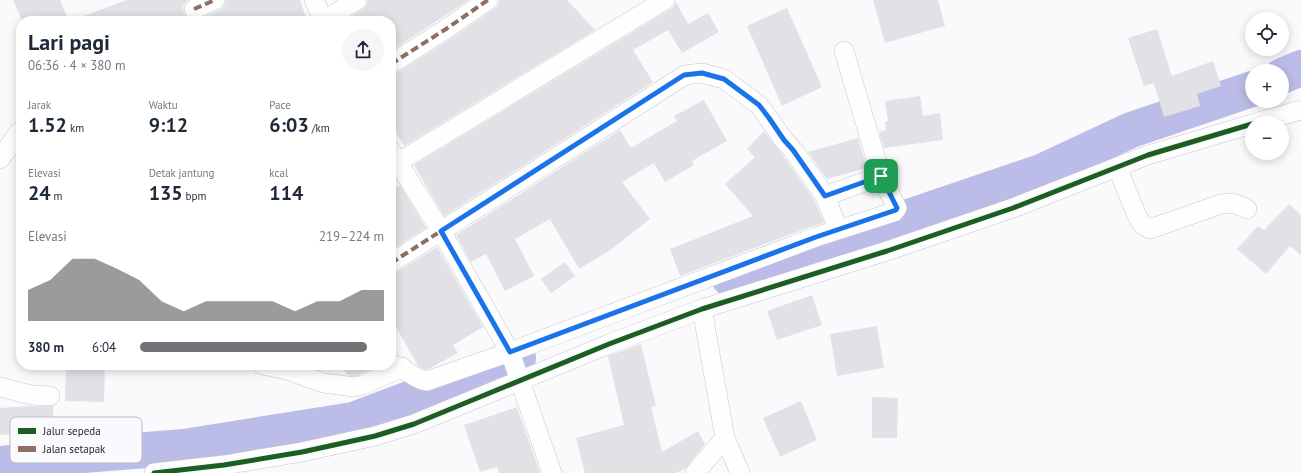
<!DOCTYPE html>
<html lang="id">
<head>
<meta charset="utf-8">
<style>
  :root { --surface:#fff; --page:#f6f6f7; --text:#1f2937; --muted:#747a83; --accent:#727276 }
  body { margin:0; font-family:"PT Sans",sans-serif; background:var(--page); color:var(--text); height:100vh; display:flex; flex-direction:column; font-size:15px; white-space:nowrap }
  * { box-sizing:border-box; margin:0 }
  p { font-size:13px; color:var(--muted) }
  .icon { flex:none; width:22px; height:22px; fill:none; stroke:currentColor; stroke-width:2; stroke-linecap:round; stroke-linejoin:round }
  .map { position:relative; flex:1; overflow:hidden }
  .panel { position:absolute; left:16px; top:16px; width:380px; height:354px; display:flex; flex-direction:column; background:var(--surface); border-radius:16px; box-shadow:0 2px 10px #0003 }
  .panel>* { flex:none }
  .fabs { position:absolute; left:1245px; top:12px; display:grid; gap:8px }
  .fabs a { display:grid; place-items:center; width:44px; height:44px; border-radius:50%; background:var(--surface); box-shadow:0 2px 10px #0003; font-size:20px }
  .pin { position:absolute; display:grid; place-items:center; width:34px; height:34px; color:#fff; margin:-17px; border-radius:8px; box-shadow:0 2px 6px #0006 }
  .round { display:grid; place-items:center; flex:none; width:42px; height:42px; border-radius:21px; background:var(--page) }
  .head { display:flex; align-items:center; justify-content:space-between; height:68px; padding:0 12px }
  h1 { font-size:22px; font-weight:600; line-height:30px }
  .stats { display:grid; grid-template-columns:repeat(3,1fr); gap:6px; height:68px; padding:4px 12px }
  .stats div { display:grid; align-content:center }
  .stats b { font-size:20px; font-weight:600 }
  .stats small { font-size:11px; font-weight:400 }
  .stats p { font-size:11px }
  .chart { height:112px; padding:8px 12px }
  .chart p { display:flex; justify-content:space-between }
  .chart svg { width:100%; height:72px; margin-top:4px; fill:var(--accent); opacity:.7 }
  ul { padding:0 12px; list-style:none; font-size:13px }
  li { display:grid; grid-template-columns:64px 48px 1fr; align-items:center; height:30px }
  li i { height:10px; border-radius:5px; background:var(--accent) }
  .map>svg:first-child { display:block }
  .lines { fill:none; stroke-linecap:round; stroke-linejoin:round }
  .river { stroke:#bbbde8; stroke-width:36 }
  .building { fill:#e2e2e6 }
  .minor-casing { stroke:#c7c7cb; stroke-width:20 }
  .minor { stroke:#fefeff; stroke-width:19 }
  .quiet { stroke:#8d6e63; stroke-width:4; stroke-dasharray:8 4; stroke-linecap:butt }
  .cycleway-casing { stroke:#f9f9fe; stroke-width:8 }
  .cycleway { stroke:#1b5e20; stroke-width:5 }
  .route-casing { stroke:#fff; stroke-width:8 }
  .route { stroke:#1a73e8; stroke-width:5 }
  .key { fill:#f9f9fe; stroke:#bbbbc0; stroke-width:1 }
  .key-label { font-size:11px; fill:#29292e }
</style>
</head>
<body>
<div class="map">
<svg width="1301" height="473" viewBox="0 0 1301 473">
  <rect width="100%" height="100%" fill="#fafafd"/>
  <g class="lines">
    <g class="river">
      <path d="M1282,76L1301,68"/>
      <path d="M729,278L1041,172L1131,130L1252,89"/>
      <path d="M0,464L71,456L184,447L353,420L518,358"/>
    </g>
  </g>
  <g class="building">
    <path d="M13,0H60L69,21H22Z"/>
    <path d="M127,0H188L185,3L183,7L184,13L188,18L193,20L198,19L220,10L224,6L226,0H300L307,21H75V19Z"/>
    <path d="M368,0H469L391,51V21H350L348,18L363,9L366,6Z"/>
    <path d="M499,0H567L595,30L404,146L391,124V75L397,73L452,38L494,9L498,5Z"/>
    <path d="M873,0H938L945,26L885,43Z"/>
    <path d="M676,2L688,24L708,13L719,32L682,53L668,30L633,50L653,82L444,216L414,165L671,9L674,6Z"/>
    <path d="M787,8L822,87L782,106L747,26Z"/>
    <path d="M1157,29L1172,76L1213,61L1221,86L1197,94L1200,106L1164,117L1154,83L1144,86L1128,38Z"/>
    <path d="M920,96L923,116L940,113L943,140L884,148L879,132L886,130L885,122L888,121L885,101Z"/>
    <path d="M704,100L727,141L692,161L694,165L665,182L654,163L622,182L650,219L609,251L579,269L550,219L515,239L534,276L505,291L486,254L471,262L456,235L620,130L631,148L677,121L674,116Z"/>
    <path d="M764,131L784,157L815,201L824,223L810,227L680,276L670,249L753,216L725,184L755,157L747,149Z"/>
    <path d="M858,138L867,168L827,179L808,152Z"/>
    <path d="M400,185L426,228L391,250V190Z"/>
    <path d="M1289,204L1301,215V255L1290,246L1266,274L1237,249L1258,226L1264,230Z"/>
    <path d="M437,247L483,327L453,345L458,353L432,367L426,370L418,366L391,318V274L397,272Z"/>
    <path d="M565,262L575,276L551,293L541,279Z"/>
    <path d="M812,295L822,325L777,340L767,311Z"/>
    <path d="M877,326L884,368L837,376L830,334Z"/>
    <path d="M641,344L656,406L651,407L662,452L698,431L705,444L686,468L676,473H585L576,438L624,425L608,356Z"/>
    <path d="M66,365H105L104,402L65,401Z"/>
    <path d="M341,365H380L359,375L354,376L347,375Z"/>
    <path d="M872,397L898,398L897,438H872Z"/>
    <path d="M801,401L817,440L780,457L763,418Z"/>
    <path d="M30,406H53L54,432L0,435V408Z"/>
    <path d="M517,407L540,473H499L497,467L480,472L464,425Z"/>
  </g>
  <g class="lines">
    <g class="minor-casing">
      <g id="minor">
        <path d="M314,0L324,21"/>
        <path d="M194,9L215,0"/>
        <path d="M323,21L357,0"/>
        <path d="M391,64L446,29L488,0"/>
        <path d="M1255,123L1301,110"/>
        <path d="M391,151L441,231L510,352L552,473"/>
        <path d="M0,159L19,132"/>
        <path d="M397,163L665,0"/>
        <path d="M1117,167L1138,218L1143,225L1150,229L1221,204C1232,202 1238,204 1247,209"/>
        <path d="M825,196L881,176L844,51"/>
        <path d="M391,263L685,75L702,73L724,79L759,105L784,140L793,150L825,196L838,229"/>
        <path d="M702,309L725,438L740,473"/>
        <path d="M391,364C404,367 417,381 427,381L510,352L816,237L894,212L897,208L881,176"/>
        <path d="M263,365L287,370L324,383L354,387L363,385L402,367"/>
        <path d="M0,387L31,395L50,396"/>
        <path d="M154,473L224,465L302,452L375,436L414,424L609,344L702,309L887,251L1013,208L1148,155L1252,124"/>
        <path d="M695,473L725,438"/>
      </g>
    </g>
    <use href="#minor" class="minor"/>
    <g class="quiet">
      <path d="M194,9L215,0"/>
      <path d="M391,64L446,29L488,0"/>
      <path d="M391,263L685,75"/>
    </g>
    <g class="cycleway-casing">
      <path id="cycleway" d="M154,473L224,465L302,452L375,436L414,424L609,344L702,309L887,251L1013,208L1148,155L1252,124"/>
    </g>
    <use href="#cycleway" class="cycleway"/>
  </g>
  <g class="lines">
    <g class="route-casing">
      <path id="route" d="M702,73L724,79L759,105L769,118L784,140L793,150L825,196L881,176L897,208L896,210L816,237L510,352L441,231L684,75Z"/>
    </g>
    <use href="#route" class="route"/>
  </g>
  <rect x="10" y="417" width="132" height="46" rx="6" class="key"/>
  <rect x="18" y="428" width="18" height="6" fill="#1b5e20"/>
  <rect x="18" y="446" width="18" height="6" fill="#8d6e63"/>
  <g class="key-label">
    <text x="43" y="435">Jalur sepeda</text>
    <text x="43" y="453">Jalan setapak</text>
  </g>
</svg>
<div class="fabs">
<a><svg class="icon" aria-label="locate" viewBox="0 0 24 24"><circle cx="12" cy="12" r="6"/><path d="M12 2v4M12 18v4M2 12h4M18 12h4"/></svg></a>
<a>+</a>
<a>−</a>
</div>
<div class="pin" style="left:881px;top:176px;background:#1e9e55"><svg class="icon" aria-label="arrive" viewBox="0 0 24 24"><path d="M6 21V4h12l-3 4 3 4H6"/></svg></div>
<section class="panel">
<div class="head"><div><h1>Lari pagi</h1><p>06:36 · 4 × 380 m</p></div><a class="round"><svg class="icon" aria-label="share" viewBox="0 0 24 24"><path d="M12 15V3M7 8l5-5 5 5M5 13v7h14v-7"/></svg></a></div>
<div class="stats">
<div><p>Jarak</p><b>1.52<small> km</small></b></div>
<div><p>Waktu</p><b>9:12</b></div>
<div><p>Pace</p><b>6:03<small> /km</small></b></div>
</div>
<div class="stats">
<div><p>Elevasi</p><b>24<small> m</small></b></div>
<div><p>Detak jantung</p><b>135<small> bpm</small></b></div>
<div><p>kcal</p><b>114</b></div>
</div>
<div class="chart"><p><span>Elevasi</span>219–224 m</p>
<svg viewBox="0 0 160 44" preserveAspectRatio="none"><path d="M0 44V25L10 19L20 6L30 6L40 12L50 19L60 32L70 38L80 32L90 32L100 32L110 32L120 38L130 32L140 32L150 25L160 25V44z"/></svg>
</div>
<ul>
<li><b>380 m</b>6:04<i style="width:93%"></i></li>
</ul>
</section>
</div>
</body>
</html>
